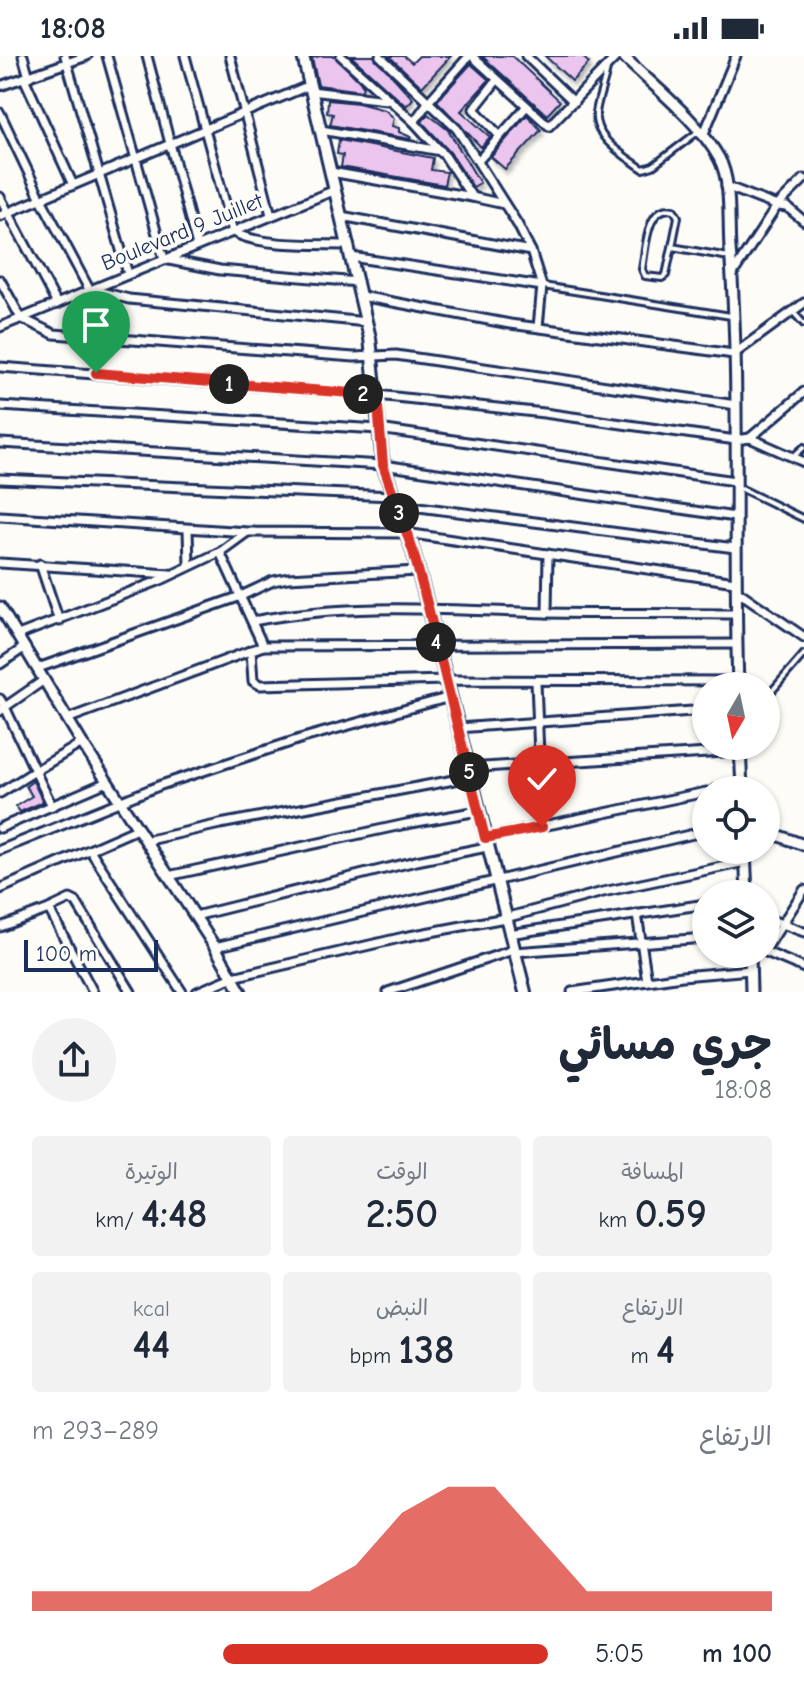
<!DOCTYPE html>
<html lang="ar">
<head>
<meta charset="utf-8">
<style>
  :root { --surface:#fff; --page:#f2f2f3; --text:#1f2937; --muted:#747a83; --accent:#d93025 }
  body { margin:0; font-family:"Comic Neue","Playpen Sans Arabic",sans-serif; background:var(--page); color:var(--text); direction:rtl; height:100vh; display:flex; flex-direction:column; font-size:30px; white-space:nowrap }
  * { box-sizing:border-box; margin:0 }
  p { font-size:26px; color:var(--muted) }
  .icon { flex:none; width:44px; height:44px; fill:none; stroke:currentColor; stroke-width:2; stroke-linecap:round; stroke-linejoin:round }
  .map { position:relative; height:936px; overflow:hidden; direction:ltr }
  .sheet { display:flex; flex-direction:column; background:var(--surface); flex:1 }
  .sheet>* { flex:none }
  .needle { width:52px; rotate:189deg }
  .tools { position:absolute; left:692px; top:616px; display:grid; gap:16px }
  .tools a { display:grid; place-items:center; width:88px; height:88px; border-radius:50%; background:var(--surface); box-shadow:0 2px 6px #0004; font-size:40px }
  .scale { position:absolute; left:24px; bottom:20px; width:134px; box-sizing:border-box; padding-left:8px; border:4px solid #1b2f5e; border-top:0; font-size:22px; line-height:28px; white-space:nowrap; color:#1b2f5e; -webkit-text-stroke:6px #fdfcf7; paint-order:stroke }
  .pin { position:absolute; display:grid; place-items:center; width:68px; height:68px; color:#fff; margin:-82px -34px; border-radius:50% 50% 50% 0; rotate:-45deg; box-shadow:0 0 8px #0007 }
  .pin .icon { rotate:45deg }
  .km { position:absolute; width:40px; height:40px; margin:-20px; border-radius:50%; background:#222; color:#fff; font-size:22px; line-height:40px; text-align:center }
  .round { display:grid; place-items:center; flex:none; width:84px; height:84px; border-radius:42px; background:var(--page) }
  .head { display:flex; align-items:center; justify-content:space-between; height:136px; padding:0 32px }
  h1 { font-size:44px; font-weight:700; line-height:60px }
  .figures { display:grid; grid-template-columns:repeat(3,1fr); gap:12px; height:136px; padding:8px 32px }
  .figures div { display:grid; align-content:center; border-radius:8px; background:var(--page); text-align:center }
  .figures b { font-size:40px; font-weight:700 }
  .figures small { font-size:22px; font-weight:400 }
  .figures p { font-size:22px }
  .chart { height:224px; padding:16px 32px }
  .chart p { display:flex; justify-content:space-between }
  .chart svg { width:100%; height:144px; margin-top:8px; fill:var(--accent); opacity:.7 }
  ul { padding:0 32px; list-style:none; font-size:26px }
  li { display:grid; grid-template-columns:128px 96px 1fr; align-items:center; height:60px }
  li i { height:20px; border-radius:10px; background:var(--accent) }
  .status { display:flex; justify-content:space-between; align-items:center; height:56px; padding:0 40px; background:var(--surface); direction:ltr }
  .status svg { height:22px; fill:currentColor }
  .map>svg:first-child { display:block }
  .building { fill:#ecc5ee; stroke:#1b2f5e; stroke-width:2; filter:url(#shadow) }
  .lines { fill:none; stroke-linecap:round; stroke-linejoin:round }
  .service-casing { stroke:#1b2f5e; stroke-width:10 }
  .minor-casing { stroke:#1b2f5e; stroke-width:13 }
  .tertiary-casing { stroke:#1b2f5e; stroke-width:15 }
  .secondary-casing { stroke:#1b2f5e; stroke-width:16 }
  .service { stroke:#fdfcf7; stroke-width:4 }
  .minor { stroke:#fdfcf7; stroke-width:7 }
  .tertiary { stroke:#fdfcf7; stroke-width:9 }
  .secondary { stroke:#fdfcf7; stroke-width:10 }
  .route-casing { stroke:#fff; stroke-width:16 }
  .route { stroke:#d93025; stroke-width:10 }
  .labels { text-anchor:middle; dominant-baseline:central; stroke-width:7; stroke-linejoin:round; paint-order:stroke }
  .street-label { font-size:22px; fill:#1b2f5e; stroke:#fdfcf7 }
</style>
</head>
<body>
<div class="status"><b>18:08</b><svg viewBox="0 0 49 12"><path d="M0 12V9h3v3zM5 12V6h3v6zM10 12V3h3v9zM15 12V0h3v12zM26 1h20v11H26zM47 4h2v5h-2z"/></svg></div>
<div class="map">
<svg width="804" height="936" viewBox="0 0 804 936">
  <defs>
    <filter id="shadow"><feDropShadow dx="2.5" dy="4.5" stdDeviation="2" flood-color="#0004"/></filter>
  </defs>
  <rect width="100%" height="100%" fill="#fdfcf7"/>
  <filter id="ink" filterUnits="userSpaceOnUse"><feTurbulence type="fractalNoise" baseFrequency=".0125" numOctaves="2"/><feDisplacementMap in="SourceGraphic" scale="16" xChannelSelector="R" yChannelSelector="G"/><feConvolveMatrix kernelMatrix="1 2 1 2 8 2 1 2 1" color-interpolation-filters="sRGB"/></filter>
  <g filter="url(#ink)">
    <g class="building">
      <path d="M320,0H335L363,29L362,35L318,29L312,2Z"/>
      <path d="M351,0H374L413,43L406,50Z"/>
      <path d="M389,0H404L412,7L419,0H451L422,31Z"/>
      <path d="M482,0H512L560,45L547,59Z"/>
      <path d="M545,0H582L589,7L572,25Z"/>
      <path d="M471,8L489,24L461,55L490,81L481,91L437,45Z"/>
      <path d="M328,44L358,47L385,54L394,62L392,70L399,72V76L411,81L410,83L330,69L333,58L327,57Z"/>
      <path d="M428,58L448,74L480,127L473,131L450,96L422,66Z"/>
      <path d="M527,59L541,74L505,113L491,101Z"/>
      <path d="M339,84L433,102L431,114L447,116L444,129L341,111L343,99L337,98Z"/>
      <path d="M33,725L43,746L20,756L16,750L32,740L26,730Z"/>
    </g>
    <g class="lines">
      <g class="service-casing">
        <g id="service">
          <path d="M607,13C604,28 598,42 596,57C593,82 625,100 643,113L653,110L699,75"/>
          <path d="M672,191L666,219L662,222L645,220L642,213C646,193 646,147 674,154L678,161L672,191L729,201"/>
          <path d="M543,230L731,260"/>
          <path d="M793,256L804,268"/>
          <path d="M794,400L804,391"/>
          <path d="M738,431L804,463"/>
          <path d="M766,642L804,598"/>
        </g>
      </g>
      <g class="minor-casing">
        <g id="minor">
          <path d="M23,0L29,21"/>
          <path d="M65,0L128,218"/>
          <path d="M107,0L164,203L220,214L358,226"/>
          <path d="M147,0L197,190"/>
          <path d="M185,0L233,176C260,191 317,188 348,189"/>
          <path d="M230,0L271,159"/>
          <path d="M341,0L414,66L429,45L469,0"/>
          <path d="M380,0L457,73L518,169L531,195L542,230L538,271"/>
          <path d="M472,0L549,70L617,0"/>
          <path d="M526,0L574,46"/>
          <path d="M24,22L73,129"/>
          <path d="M497,24L474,53L500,80"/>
          <path d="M0,30L87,0"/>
          <path d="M311,35L386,44"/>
          <path d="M0,57L40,141L89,233L129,243L367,266"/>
          <path d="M321,74L441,95"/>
          <path d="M703,80L736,0"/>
          <path d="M479,104L526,51"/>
          <path d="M331,116L472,141L445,100L414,66"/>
          <path d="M726,130L777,150L804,123"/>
          <path d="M0,141L57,248"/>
          <path d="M472,141L504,148"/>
          <path d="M0,160L310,29"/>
          <path d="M341,160L531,195"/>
          <path d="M351,201L542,230"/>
          <path d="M732,219L777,150L787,151L804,165"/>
          <path d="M0,224L21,262L54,278L354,301L396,299L736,349"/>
          <path d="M361,240L510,268L734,298L804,247"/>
          <path d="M0,271L335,134"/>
          <path d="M0,311L377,339L544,357L736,384L750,382L804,406"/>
          <path d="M0,350L379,373L735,425"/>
          <path d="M750,382L804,336"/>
          <path d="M0,387L383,409L735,461"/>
          <path d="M0,423L392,440"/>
          <path d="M396,448L735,492"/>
          <path d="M0,460L248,476L406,477L735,526"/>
          <path d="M188,474L189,509"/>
          <path d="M220,496L263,590"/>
          <path d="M0,507L170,518"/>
          <path d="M40,508L59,565"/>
          <path d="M736,534L804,581"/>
          <path d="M547,557L548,498"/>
          <path d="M253,565C351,546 448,554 546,557C610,558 673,557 736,558"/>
          <path d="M18,579L161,524L220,496L246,477"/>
          <path d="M251,594L253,625L260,629L446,624L738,625"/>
          <path d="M0,608L25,591"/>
          <path d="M38,612L241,540L273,525L288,522L418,515"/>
          <path d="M536,626L542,771"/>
          <path d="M0,643L5,651L44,624"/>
          <path d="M0,655L5,651L35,715L82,687"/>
          <path d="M67,663L263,590L737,588"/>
          <path d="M458,672L706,654"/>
          <path d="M468,712L740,695"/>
          <path d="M714,734L742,728"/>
          <path d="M0,737L35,715L52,750"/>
          <path d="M0,772L107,726"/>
          <path d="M485,782L706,736"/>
          <path d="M145,785L220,768L470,721"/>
          <path d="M0,794L161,729L303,682L450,641"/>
          <path d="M90,794L182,936"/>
          <path d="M168,820L406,768L478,755"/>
          <path d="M0,833L137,773"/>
          <path d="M637,858L647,925"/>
          <path d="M195,860L416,805L487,791"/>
          <path d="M766,862L804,876"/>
          <path d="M0,871L49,853"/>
          <path d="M509,878L706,848"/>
          <path d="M215,891L706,775"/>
          <path d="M766,893L804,834"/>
          <path d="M514,896L706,882"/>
          <path d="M766,896L804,912"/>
          <path d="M93,936L49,853L70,843L76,846L131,936"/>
          <path d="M197,936L233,921L404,881L505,862L603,836L745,806"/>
          <path d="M388,936L513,894"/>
          <path d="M572,936L682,920L751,914"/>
        </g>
      </g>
      <g class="tertiary-casing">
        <g id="tertiary">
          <path d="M623,0C653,30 698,64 719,102C732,126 728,164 730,192C741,337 733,484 738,630"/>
          <path d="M0,551L82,687L215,891L241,936"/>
          <path d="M740,690L742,734"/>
          <path d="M766,775L804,789"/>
          <path d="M745,794L747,838"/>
          <path d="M750,898L751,936"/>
        </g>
      </g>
      <g class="secondary-casing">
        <path id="secondary" d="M303,0L370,282L383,409L413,495L428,551L525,936"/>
      </g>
      <use href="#service" class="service"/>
      <use href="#minor" class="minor"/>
      <use href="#tertiary" class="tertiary"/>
      <use href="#secondary" class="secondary"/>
    </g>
  </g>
  <g class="lines" filter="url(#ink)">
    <g class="route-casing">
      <path id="route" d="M96,317L377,339L383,409L413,495L428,551L485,782L542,771"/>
    </g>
    <use href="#route" class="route"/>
  </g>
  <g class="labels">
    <g class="street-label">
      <text transform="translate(182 176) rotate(-22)">Boulevard 9 Juillet</text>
    </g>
  </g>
</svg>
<div class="tools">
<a><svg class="needle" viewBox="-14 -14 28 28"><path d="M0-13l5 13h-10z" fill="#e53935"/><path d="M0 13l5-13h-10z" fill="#747a83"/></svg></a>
<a><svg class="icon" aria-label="locate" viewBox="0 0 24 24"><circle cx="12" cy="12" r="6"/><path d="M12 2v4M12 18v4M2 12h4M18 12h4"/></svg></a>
<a><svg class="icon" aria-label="layers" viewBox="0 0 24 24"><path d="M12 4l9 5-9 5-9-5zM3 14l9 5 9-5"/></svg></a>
</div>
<div class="scale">100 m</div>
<div class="pin" style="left:96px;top:317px;background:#1e9e55"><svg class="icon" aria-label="arrive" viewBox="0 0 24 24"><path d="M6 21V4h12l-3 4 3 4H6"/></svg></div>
<div class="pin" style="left:542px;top:771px;background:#d93025"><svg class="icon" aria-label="check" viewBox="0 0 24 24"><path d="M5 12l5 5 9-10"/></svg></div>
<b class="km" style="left:229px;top:328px">1</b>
<b class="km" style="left:363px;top:338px">2</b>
<b class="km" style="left:399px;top:457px">3</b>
<b class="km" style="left:436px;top:586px">4</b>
<b class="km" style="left:469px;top:716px">5</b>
</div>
<section class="sheet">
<div class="head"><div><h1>جري مسائي</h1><p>18:08</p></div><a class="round"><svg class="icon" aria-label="share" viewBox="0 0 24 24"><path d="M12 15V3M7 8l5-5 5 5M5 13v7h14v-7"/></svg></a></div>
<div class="figures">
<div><p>المسافة</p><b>0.59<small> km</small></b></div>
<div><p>الوقت</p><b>2:50</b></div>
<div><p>الوتيرة</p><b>4:48<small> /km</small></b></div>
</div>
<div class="figures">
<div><p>الارتفاع</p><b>4<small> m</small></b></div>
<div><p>النبض</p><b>138<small> bpm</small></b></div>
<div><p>kcal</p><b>44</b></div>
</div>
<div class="chart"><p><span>الارتفاع</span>289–293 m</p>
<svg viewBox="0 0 160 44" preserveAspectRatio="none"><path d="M0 44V38L10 38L20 38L30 38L40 38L50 38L60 38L70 30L80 14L90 6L100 6L110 22L120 38L130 38L140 38L150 38L160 38V44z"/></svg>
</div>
<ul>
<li><b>100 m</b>5:05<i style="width:63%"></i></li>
</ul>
</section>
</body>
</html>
